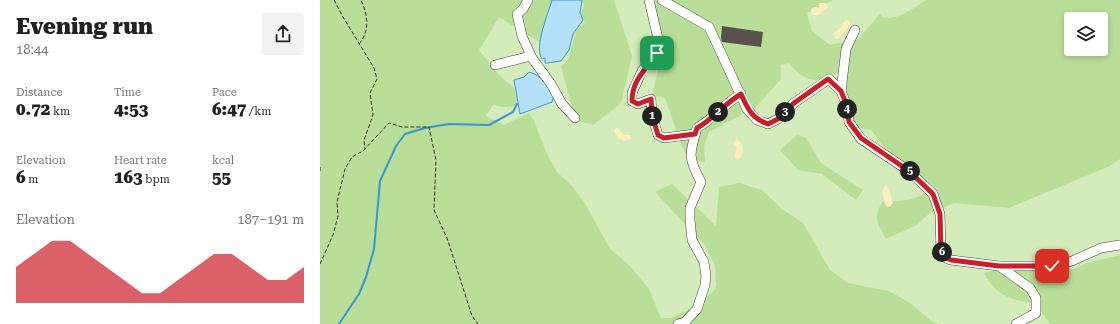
<!DOCTYPE html>
<html lang="en">
<head>
<meta charset="utf-8">
<style>
  :root { --surface:#fff; --page:#f2f2f2; --text:#222; --muted:#767676; --accent:#c91f28 }
  body { margin:0; font-family:"Roboto Serif",serif; background:var(--page); color:var(--text); height:100vh; display:flex; flex-direction:column; font-size:15px; white-space:nowrap }
  * { box-sizing:border-box; margin:0 }
  p { font-size:13px; color:var(--muted) }
  .icon { flex:none; width:22px; height:22px; fill:none; stroke:currentColor; stroke-width:2; stroke-linecap:round; stroke-linejoin:round }
  .map { position:relative; flex:1; overflow:hidden }
  .panel { display:flex; flex-direction:column; background:var(--surface); width:320px }
  .panel>* { flex:none }
  .controls { position:absolute; left:744px; top:12px; display:grid; gap:8px }
  .controls a { display:grid; place-items:center; width:44px; height:44px; border-radius:4px; background:var(--surface); box-shadow:0 2px 6px #0003; font-size:20px }
  .pin { position:absolute; display:grid; place-items:center; width:34px; height:34px; color:#fff; margin:-17px; border-radius:8px; box-shadow:0 2px 6px #0006 }
  .km { position:absolute; width:20px; height:20px; margin:-10px; border-radius:50%; background:#222; color:#fff; font-size:11px; line-height:20px; text-align:center }
  .round { display:grid; place-items:center; flex:none; width:42px; height:42px; border-radius:4px; background:var(--page) }
  .overview { display:flex; align-items:center; justify-content:space-between; height:68px; padding:0 16px }
  h1 { font-size:22px; font-weight:800; line-height:30px }
  .stats { display:grid; grid-template-columns:repeat(3,1fr); gap:6px; height:68px; padding:4px 16px }
  .stats div { display:grid; align-content:center }
  .stats b { font-size:17px; font-weight:800 }
  .stats small { font-size:11px; font-weight:400 }
  .stats p { font-size:11px }
  .chart { height:112px; padding:8px 16px }
  .chart p { display:flex; justify-content:space-between }
  .chart svg { width:100%; height:72px; margin-top:4px; fill:var(--accent); opacity:.7 }
  main { display:flex; flex:1; min-height:0 }
  .map>svg:first-child { display:block }
  .green { fill:#d4ecba; fill-rule:evenodd }
  .forest { fill:#b8de98; fill-rule:evenodd }
  .sand { fill:#fdefbd }
  .water { fill:#b5e0f9; stroke:#3796d5 }
  .lines { fill:none; stroke-linecap:round; stroke-linejoin:round }
  .stream { stroke:#3796d5; stroke-width:2 }
  .building { fill:#59514c }
  .minor-casing { stroke:#434343; stroke-width:10 }
  .path { stroke:#323232; stroke-width:1; stroke-dasharray:4 2; stroke-linecap:butt }
  .minor { stroke:#fff; stroke-width:9 }
  .route-casing { stroke:#fff; stroke-width:8 }
  .route { stroke:#c91f28; stroke-width:5 }
</style>
</head>
<body>
<main>
<section class="panel">
<div class="overview"><div><h1>Evening run</h1><p>18:44</p></div><a class="round"><svg class="icon" aria-label="share" viewBox="0 0 24 24"><path d="M12 15V3M7 8l5-5 5 5M5 13v7h14v-7"/></svg></a></div>
<div class="stats">
<div><p>Distance</p><b>0.72<small> km</small></b></div>
<div><p>Time</p><b>4:53</b></div>
<div><p>Pace</p><b>6:47<small> /km</small></b></div>
</div>
<div class="stats">
<div><p>Elevation</p><b>6<small> m</small></b></div>
<div><p>Heart rate</p><b>163<small> bpm</small></b></div>
<div><p>kcal</p><b>55</b></div>
</div>
<div class="chart"><p><span>Elevation</span>187–191 m</p>
<svg viewBox="0 0 160 44" preserveAspectRatio="none"><path d="M0 44V22L10 14L20 6L30 6L40 14L50 22L60 30L70 38L80 38L90 30L100 22L110 14L120 14L130 22L140 30L150 30L160 22V44z"/></svg>
</div>
</section>
<div class="map">
<svg width="800" height="324" viewBox="0 0 800 324">
  <rect width="100%" height="100%" fill="#fffdf3"/>
  <path class="green" d="M132,0H800V324H203ZM751,19H781V49H751Z"/>
  <g class="forest">
    <path d="M0,0H235L222,44L179,17L159,50L179,75L194,88L197,102L195,106L183,107L173,105L166,116L184,125L209,113L214,121L227,154L237,172L253,187L266,205L290,249L310,266L329,289L341,318H351L370,309L393,292L396,286L395,266L384,244L335,192L352,184L396,226L399,187L419,183L442,190L462,209L483,223L510,270L528,283L569,291L590,303L610,320L618,324H0Z"/>
    <path d="M262,0H294L312,56L301,103L273,125L258,121L251,104L241,66L248,60L256,31L265,22L261,18V13L264,6Z"/>
    <path d="M335,0H513L487,13L492,31L510,45L538,39L560,14L562,17C577,22 593,8 606,0H800V159L790,166L689,208L634,203L610,213L595,226L566,239C557,223 553,219 562,202C582,201 598,201 614,187L573,159L551,130L540,128L527,121L523,69C503,85 485,84 469,63L461,65V79L436,107L389,132L384,146L385,162L369,160C358,141 353,118 345,98L332,95L341,59L329,16L335,8ZM751,19H781V49H751Z"/>
    <path d="M477,135L486,138L501,163L543,190L536,200L502,174L478,170L460,150Z"/>
    <path d="M800,255V324H730L716,304C692,300 675,296 664,273L701,262L737,276L767,263Z"/>
  </g>
  <g class="sand">
    <path d="M499,3H505L508,7L498,15H492L491,9L495,7L499,8Z"/>
    <path d="M526,20L530,21V25L518,39H515L514,33L522,27L523,23Z"/>
    <path d="M297,127L303,135H311V139L304,141L298,138L294,131Z"/>
    <path d="M416,139C423,142 424,150 421,157L417,159L415,156L417,147L413,144Z"/>
    <path d="M566,185C571,189 570,197 573,203L569,207L566,206C564,199 559,191 566,185Z"/>
  </g>
  <g class="water">
    <path d="M232,0H262L260,13L263,20L253,34L249,50L241,61L227,63H225V58L222,59C214,46 228,14 232,0Z"/>
    <path d="M209,72C221,75 228,85 234,95L232,102L200,114L194,80L204,77Z"/>
  </g>
  <g class="lines">
    <path class="stream" d="M19,324L39,294L46,277L54,249L60,181L76,146L85,134L105,128L129,124L169,125L193,112L197,104"/>
  </g>
  <path class="building" d="M402,26L443,32L441,47L402,42L401,38Z"/>
  <g class="lines">
    <g class="minor-casing">
      <g id="minor">
        <path d="M208,0L203,9L197,14L202,36L212,58L231,84L242,104L255,118"/>
        <path d="M329,0L339,43L337,53L322,71L312,93V101L318,104L331,99L332,115L338,135L344,138L375,134"/>
        <path d="M342,0L389,27L427,109L437,120L448,124L458,119L474,103L509,79L521,91L527,106L529,122L541,139L589,171L613,194L620,214L621,252L626,258L631,260L679,266H732L752,261L781,248L800,245"/>
        <path d="M175,65L211,56"/>
        <path d="M521,91L526,49L535,30"/>
        <path d="M679,266L710,288L716,298V313L696,324"/>
        <path d="M358,324L365,322L377,309L385,285L386,276L384,262L372,240L370,220V208L381,182C368,158 369,154 377,128C393,119 404,104 421,94"/>
      </g>
    </g>
    <g class="path">
      <path d="M14,0L23,17L54,68L57,79L50,93L53,115L44,140L45,149"/>
      <path d="M39,44C50,31 48,15 41,0"/>
      <path d="M0,167V171"/>
      <path d="M0,264L13,235L18,216L17,202L25,169L32,157L43,151L69,123L82,127H109L116,160L114,210L127,238L152,316L158,324"/>
    </g>
    <use href="#minor" class="minor"/>
  </g>
  <g class="lines">
    <g class="route-casing">
      <path id="route" d="M337,53C327,69 312,79 312,101L318,104L331,99L332,115L338,135L344,138L375,134L377,128C393,119 404,104 421,94C428,109 431,118 448,124L458,119L474,103L508,79L521,91L527,106L529,122L541,138L589,171L613,194L620,214L621,252L626,258L631,260L679,266H732"/>
    </g>
    <use href="#route" class="route"/>
  </g>
</svg>
<div class="controls">
<a><svg class="icon" aria-label="layers" viewBox="0 0 24 24"><path d="M12 4l9 5-9 5-9-5zM3 14l9 5 9-5"/></svg></a>
</div>
<div class="pin" style="left:337px;top:53px;background:#1e9e55"><svg class="icon" aria-label="arrive" viewBox="0 0 24 24"><path d="M6 21V4h12l-3 4 3 4H6"/></svg></div>
<div class="pin" style="left:732px;top:266px;background:#d93025"><svg class="icon" aria-label="check" viewBox="0 0 24 24"><path d="M5 12l5 5 9-10"/></svg></div>
<b class="km" style="left:332px;top:116px">1</b>
<b class="km" style="left:398px;top:112px">2</b>
<b class="km" style="left:465px;top:112px">3</b>
<b class="km" style="left:527px;top:109px">4</b>
<b class="km" style="left:590px;top:171px">5</b>
<b class="km" style="left:622px;top:252px">6</b>
</div>
</main>
</body>
</html>
